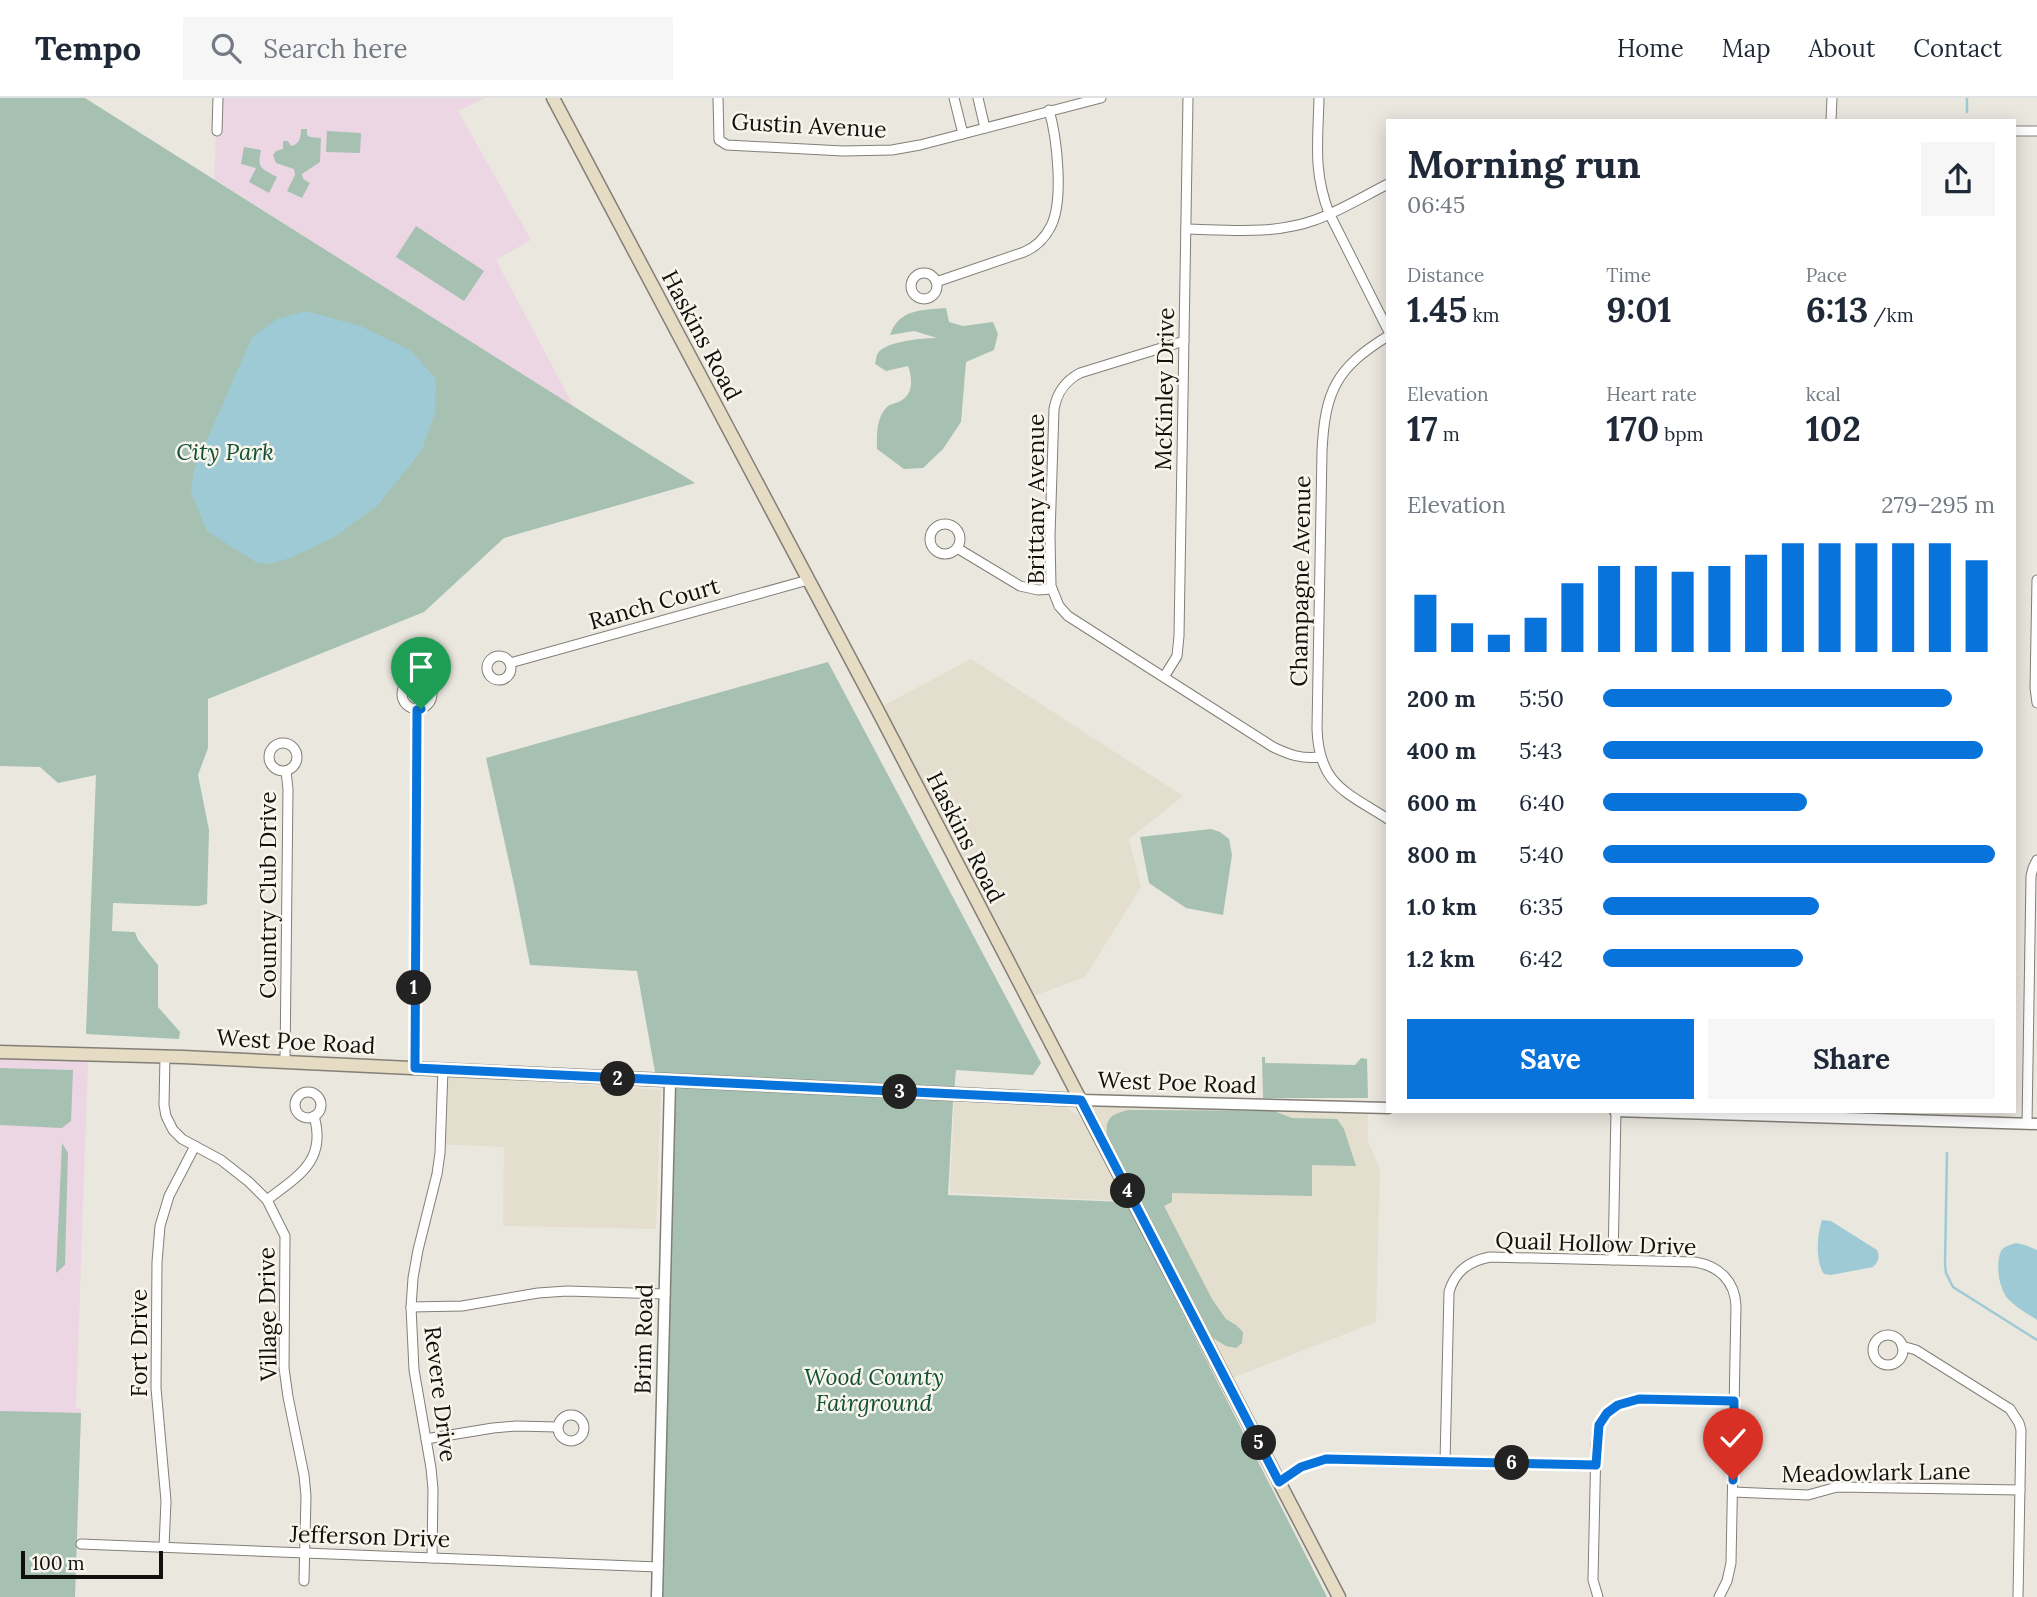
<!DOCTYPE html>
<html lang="en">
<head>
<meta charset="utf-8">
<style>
  :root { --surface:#fff; --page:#f6f6f7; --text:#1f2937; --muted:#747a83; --line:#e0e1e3; --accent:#0873db }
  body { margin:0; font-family:Lora,serif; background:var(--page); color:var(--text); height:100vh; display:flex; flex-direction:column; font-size:26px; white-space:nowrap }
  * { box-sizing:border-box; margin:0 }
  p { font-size:23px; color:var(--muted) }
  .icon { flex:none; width:38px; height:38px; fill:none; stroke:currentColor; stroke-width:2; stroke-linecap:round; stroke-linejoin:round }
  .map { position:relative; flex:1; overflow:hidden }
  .drawer { position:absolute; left:1386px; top:21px; width:630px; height:994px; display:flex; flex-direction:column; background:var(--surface); border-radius:0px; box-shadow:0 4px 18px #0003 }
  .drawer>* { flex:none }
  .scale { position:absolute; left:21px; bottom:18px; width:142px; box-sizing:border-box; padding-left:7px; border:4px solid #11100d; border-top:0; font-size:19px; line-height:24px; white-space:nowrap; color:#11100d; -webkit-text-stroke:5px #f8f5ec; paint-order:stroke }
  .pin { position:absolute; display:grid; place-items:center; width:60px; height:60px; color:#fff; margin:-72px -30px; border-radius:50% 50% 50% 0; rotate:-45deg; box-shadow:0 0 7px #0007 }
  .pin .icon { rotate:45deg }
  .km { position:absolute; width:35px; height:35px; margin:-18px; border-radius:50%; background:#222; color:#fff; font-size:19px; line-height:35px; text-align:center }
  .round { display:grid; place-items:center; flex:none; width:74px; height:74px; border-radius:0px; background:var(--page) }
  .head { display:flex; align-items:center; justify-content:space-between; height:119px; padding:0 21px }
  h1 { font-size:38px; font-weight:700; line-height:52px }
  .figures { display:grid; grid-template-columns:repeat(3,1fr); gap:10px; height:119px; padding:7px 21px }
  .figures div { display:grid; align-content:center }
  .figures b { font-size:35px; font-weight:700 }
  .figures small { font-size:19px; font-weight:400 }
  .figures p { font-size:19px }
  .chart { height:196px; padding:14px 21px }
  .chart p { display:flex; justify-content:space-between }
  .chart svg { width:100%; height:126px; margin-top:7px; stroke:var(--accent); stroke-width:6 }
  .primary-button { display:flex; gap:14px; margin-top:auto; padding:14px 21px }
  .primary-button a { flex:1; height:80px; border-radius:0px; background:var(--accent); color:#fff; font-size:28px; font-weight:700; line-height:80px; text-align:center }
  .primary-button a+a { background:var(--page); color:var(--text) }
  ul { padding:0 21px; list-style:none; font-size:23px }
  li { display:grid; grid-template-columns:112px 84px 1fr; align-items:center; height:52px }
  li i { height:18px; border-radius:9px; background:var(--accent) }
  header { display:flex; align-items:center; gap:42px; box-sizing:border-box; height:98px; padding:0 35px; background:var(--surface); border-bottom:2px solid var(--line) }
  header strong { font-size:33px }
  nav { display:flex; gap:38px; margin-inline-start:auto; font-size:24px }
  .search { width:490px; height:63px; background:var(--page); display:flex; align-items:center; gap:18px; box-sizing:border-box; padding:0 24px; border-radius:0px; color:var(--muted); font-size:26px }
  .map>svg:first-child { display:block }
  .built { fill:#e4dece }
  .education { fill:#ecd6e4 }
  .green { fill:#a6c0b1 }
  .water { fill:#9ecad5 }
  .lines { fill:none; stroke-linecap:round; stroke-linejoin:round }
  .stream { stroke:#9ecad5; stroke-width:2.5 }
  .minor-casing { stroke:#827f77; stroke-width:11 }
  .tertiary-casing { stroke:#827f77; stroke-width:13 }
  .secondary-casing { stroke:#827f77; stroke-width:15 }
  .minor { stroke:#fff; stroke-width:9 }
  .tertiary { stroke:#fff; stroke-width:10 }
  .secondary { stroke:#e6dcc4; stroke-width:12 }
  .route-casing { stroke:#fff; stroke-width:14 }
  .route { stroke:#0873db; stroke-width:9 }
  .labels { text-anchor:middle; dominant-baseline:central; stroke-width:5; stroke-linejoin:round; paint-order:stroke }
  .street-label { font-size:23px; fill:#11100d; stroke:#f8f5ec }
  .park-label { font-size:23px; font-style:italic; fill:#105035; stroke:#f8f5ec }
</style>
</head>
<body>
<header>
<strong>Tempo</strong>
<div class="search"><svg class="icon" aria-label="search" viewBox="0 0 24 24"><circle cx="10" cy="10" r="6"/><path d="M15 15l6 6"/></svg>Search here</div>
<nav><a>Home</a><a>Map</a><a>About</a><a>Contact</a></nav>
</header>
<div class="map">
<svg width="2037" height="1499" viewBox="0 0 2037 1499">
  <rect width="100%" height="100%" fill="#eae7df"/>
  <g class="built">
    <path d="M971,561L1183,698L1129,741L1141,789L1085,879L1031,899L881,609Z"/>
    <path d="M437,977L661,992L656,1131L503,1128L504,1049L435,1046Z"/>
    <path d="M954,1004L1066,1009L1082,1020L1125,1103L950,1095Z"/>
    <path d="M1087,1006L1368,1016V1043L1380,1072L1376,1224L1232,1280Z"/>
  </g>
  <g class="education">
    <path d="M218,0H485L458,13L531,142L496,162L574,309L214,81Z"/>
    <path d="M0,954L81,956L88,963L76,1310L81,1311L75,1499H0Z"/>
  </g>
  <g class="green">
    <path d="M0,0H85L695,385L504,440L424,514L208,601V650L198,677L209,732L207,806L199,808L113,805L112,833L135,834L138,842L158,867V909L180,934L179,941L86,936L96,677L58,685L40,669L0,668Z"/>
    <path d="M301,31H307V37L310,39L321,40L320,64L302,76L303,81L310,85L302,100L287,93L295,77L294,71L276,65L273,57L276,53L283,51V43H288L291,48C300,46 301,39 301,31Z"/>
    <path d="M327,33L361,35L360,55L326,54Z"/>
    <path d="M244,49L261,52C257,71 261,70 277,79L269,95L249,84L256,70L241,66Z"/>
    <path d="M416,128L484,173L464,203L396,159Z"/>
    <path d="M946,210L949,224L963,228L993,224L998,236L994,252L966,264L961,324L943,351L923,370L904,371L877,351C877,337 876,320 887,309C890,306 898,305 902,302C914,295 912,279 908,268L886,273L875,266C876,263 876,258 878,255C886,243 924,240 937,240L914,233L890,237C899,211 922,212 946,210Z"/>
    <path d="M828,564L1041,965L1033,977L956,972L953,1004L948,1097L1126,1104L1327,1499H657L670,984L655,974L637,873L530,867L515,791L486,660Z"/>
    <path d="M1211,731L1220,734L1229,741L1232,757L1223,817L1186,810L1149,785L1140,739Z"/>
    <path d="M1262,959H1265V965L1355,967L1361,960L1367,961L1368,1000H1263Z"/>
    <path d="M0,970L73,972L71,1023L62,1030L0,1027Z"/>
    <path d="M1128,1012L1274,1013L1292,1020L1337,1021L1344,1031L1356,1068L1312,1067V1098L1172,1095V1104L1164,1108L1212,1201L1226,1221L1236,1227L1243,1234L1242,1245L1236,1250L1226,1248L1213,1240L1107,1039C1105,1019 1111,1017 1128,1012Z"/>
    <path d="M62,1045L68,1055L65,1167L56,1175Z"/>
    <path d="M0,1313L81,1315L75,1499H0Z"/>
  </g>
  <g class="water">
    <path d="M306,213L360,228L410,252L436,281L435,314L422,352L378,407L336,438L290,460L269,466L257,465L207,433L191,394L194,372L252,239L277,221Z"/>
    <path d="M1822,1122L1831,1123L1877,1152C1880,1159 1879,1163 1873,1169L1831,1177L1824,1176C1815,1163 1817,1137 1822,1122Z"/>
    <path d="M2016,1145L2025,1147L2037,1152V1222C2028,1216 2017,1210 2009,1202C1999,1192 1995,1167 2001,1153C2004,1148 2010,1147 2016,1145Z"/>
  </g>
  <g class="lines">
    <g class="stream">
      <path d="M1967,0V14"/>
      <path d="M1947,1055L1945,1166L1946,1175L1953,1189L2037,1242"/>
    </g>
    <g class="minor-casing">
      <g id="minor">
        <path d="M718,0L719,42L727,47L843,53L892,52L920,47L1101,0"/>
        <path d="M954,0L963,36"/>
        <path d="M978,0L985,30"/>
        <path d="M1319,0C1318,44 1313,73 1329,115L1388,232"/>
        <path d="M1831,23L1832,0"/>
        <path d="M217,33L218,0"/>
        <path d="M2014,33H2037"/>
        <path d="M1186,131C1229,132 1273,137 1315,122C1340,113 1364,98 1388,86"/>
        <circle cx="924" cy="188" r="13"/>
        <path d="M936,184L1024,154C1036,149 1045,140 1051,128C1064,102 1057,40 1049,12"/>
        <path d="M1388,238C1336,270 1325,293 1322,353L1317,631C1319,687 1346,694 1388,721"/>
        <path d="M1184,243L1080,275C1065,283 1057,294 1054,311L1050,438L1051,488L1059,508L1068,518L1273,649C1290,657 1301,661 1320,659"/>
        <circle cx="945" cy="441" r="15"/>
        <path d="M957,450L1020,488L1038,492L1052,491"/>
        <path d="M2037,482L2035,590L2037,605"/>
        <circle cx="499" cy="570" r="12"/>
        <path d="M510,565L808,482"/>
        <path d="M1164,579L1177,558L1179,538L1188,0"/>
        <circle cx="417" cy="596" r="15"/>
        <circle cx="283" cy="659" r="14"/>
        <path d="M165,958L164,1007L166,1018L173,1032L182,1041L221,1062L249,1084L267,1102L285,1138L284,1270L288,1299L304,1377L306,1398L304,1483"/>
        <path d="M285,964L288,691L286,673"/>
        <path d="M415,970L417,612"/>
        <circle cx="308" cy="1007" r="13"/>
        <path d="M2027,1025L2031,778L2033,770L2037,762"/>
        <path d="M267,1102C298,1078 327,1063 314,1018"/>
        <path d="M1613,1162L1616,1013"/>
        <path d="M411,1209L462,1208L538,1195L567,1193L665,1196"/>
        <circle cx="1888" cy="1252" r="15"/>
        <path d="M1902,1248L1916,1252L2010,1311L2019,1325L2021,1332L2018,1499"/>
        <circle cx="571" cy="1330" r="13"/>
        <path d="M426,1341L493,1330L516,1328L557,1329"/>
        <path d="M1445,1363L1449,1194C1455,1173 1469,1163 1490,1159L1695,1164C1719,1168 1735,1183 1736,1208L1731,1465L1727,1483L1719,1499"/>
        <path d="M1279,1384L1301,1369L1326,1361L1596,1367"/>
        <path d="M1733,1394L1808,1397L1837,1389L2020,1392"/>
        <path d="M81,1446L658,1469"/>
        <path d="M164,1449L166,1403L156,1290L157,1164L160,1128L169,1098L195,1048"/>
        <path d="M432,1460L433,1391L431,1370L414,1272L411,1209L413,1180L418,1152L437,1076L440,1055L443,971"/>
        <path d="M1598,1499L1593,1482L1596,1346C1599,1297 1636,1301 1674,1302C1694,1303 1714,1303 1734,1303"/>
      </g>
    </g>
    <g class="tertiary-casing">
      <g id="tertiary">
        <path d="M1081,1002L1388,1010"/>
        <path d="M1615,1013L2037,1026"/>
        <path d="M657,1499L670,984"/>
      </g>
    </g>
    <g class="secondary-casing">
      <g id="secondary">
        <path d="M553,0L877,611L1339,1499"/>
        <path d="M0,954L183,959L1081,1002"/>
      </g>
    </g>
    <use href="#minor" class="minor"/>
    <use href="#tertiary" class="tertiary"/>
    <use href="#secondary" class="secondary"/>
  </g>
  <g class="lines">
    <g class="route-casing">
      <path id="route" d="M421,611L417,612L415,970L1081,1002L1279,1384L1301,1369L1326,1361L1596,1367L1599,1327L1607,1315L1618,1307L1639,1301L1734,1303L1733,1382"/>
    </g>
    <use href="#route" class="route"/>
  </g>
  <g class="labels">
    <g class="street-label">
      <text transform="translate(809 27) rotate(3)">Gustin Avenue</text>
      <text transform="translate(702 237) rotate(62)">Haskins Road</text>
      <text transform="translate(1164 291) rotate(-89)">McKinley Drive</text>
      <text transform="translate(1035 401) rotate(-90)">Brittany Avenue</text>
      <text transform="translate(1300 483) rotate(-89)">Champagne Avenue</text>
      <text transform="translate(654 505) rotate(-16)">Ranch Court</text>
      <text transform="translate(966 739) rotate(63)">Haskins Road</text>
      <text transform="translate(267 797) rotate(-90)">Country Club Drive</text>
      <text transform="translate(296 943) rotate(3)">West Poe Road</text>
      <text transform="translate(1177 984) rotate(2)">West Poe Road</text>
      <text transform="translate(1596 1145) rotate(2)">Quail Hollow Drive</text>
      <text transform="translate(267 1216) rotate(-91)">Village Drive</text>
      <text transform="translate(643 1241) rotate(-89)">Brim Road</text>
      <text transform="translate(138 1245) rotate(-90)">Fort Drive</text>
      <text transform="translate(441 1296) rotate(83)">Revere Drive</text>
      <text transform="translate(1876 1374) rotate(-1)">Meadowlark Lane</text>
      <text transform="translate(370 1438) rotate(2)">Jefferson Drive</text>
    </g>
    <g class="park-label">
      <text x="225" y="353">City Park</text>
      <text x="874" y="1278">Wood County<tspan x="874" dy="26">Fairground</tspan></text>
    </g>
  </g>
</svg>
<div class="scale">100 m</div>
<div class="pin" style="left:421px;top:611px;background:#1e9e55"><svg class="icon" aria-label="arrive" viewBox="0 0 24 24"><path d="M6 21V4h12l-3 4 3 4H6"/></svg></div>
<div class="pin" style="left:1733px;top:1382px;background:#d93025"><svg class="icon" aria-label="check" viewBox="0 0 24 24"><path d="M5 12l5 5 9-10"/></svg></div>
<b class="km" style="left:414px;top:890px">1</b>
<b class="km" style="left:618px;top:981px">2</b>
<b class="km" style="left:900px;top:994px">3</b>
<b class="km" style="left:1128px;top:1093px">4</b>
<b class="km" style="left:1259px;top:1345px">5</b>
<b class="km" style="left:1512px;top:1365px">6</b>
<section class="drawer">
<div class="head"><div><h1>Morning run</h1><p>06:45</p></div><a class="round"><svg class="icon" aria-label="share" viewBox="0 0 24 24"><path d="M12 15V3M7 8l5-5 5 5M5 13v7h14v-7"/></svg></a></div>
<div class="figures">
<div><p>Distance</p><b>1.45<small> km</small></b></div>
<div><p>Time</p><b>9:01</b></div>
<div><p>Pace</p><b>6:13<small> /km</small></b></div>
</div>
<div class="figures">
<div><p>Elevation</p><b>17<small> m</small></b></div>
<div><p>Heart rate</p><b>170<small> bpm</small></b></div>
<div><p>kcal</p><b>102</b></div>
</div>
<div class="chart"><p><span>Elevation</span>279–295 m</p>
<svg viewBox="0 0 160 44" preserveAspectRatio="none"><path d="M5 44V24M15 44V34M25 44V38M35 44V32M45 44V20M55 44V14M65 44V14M75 44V16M85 44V14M95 44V10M105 44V6M115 44V6M125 44V6M135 44V6M145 44V6M155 44V12"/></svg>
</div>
<ul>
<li><b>200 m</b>5:50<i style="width:89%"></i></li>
<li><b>400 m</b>5:43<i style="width:97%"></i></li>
<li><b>600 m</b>6:40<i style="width:52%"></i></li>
<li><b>800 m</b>5:40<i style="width:100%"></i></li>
<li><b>1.0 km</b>6:35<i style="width:55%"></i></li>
<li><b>1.2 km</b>6:42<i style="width:51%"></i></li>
</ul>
<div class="primary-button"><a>Save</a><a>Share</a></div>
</section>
</div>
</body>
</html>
